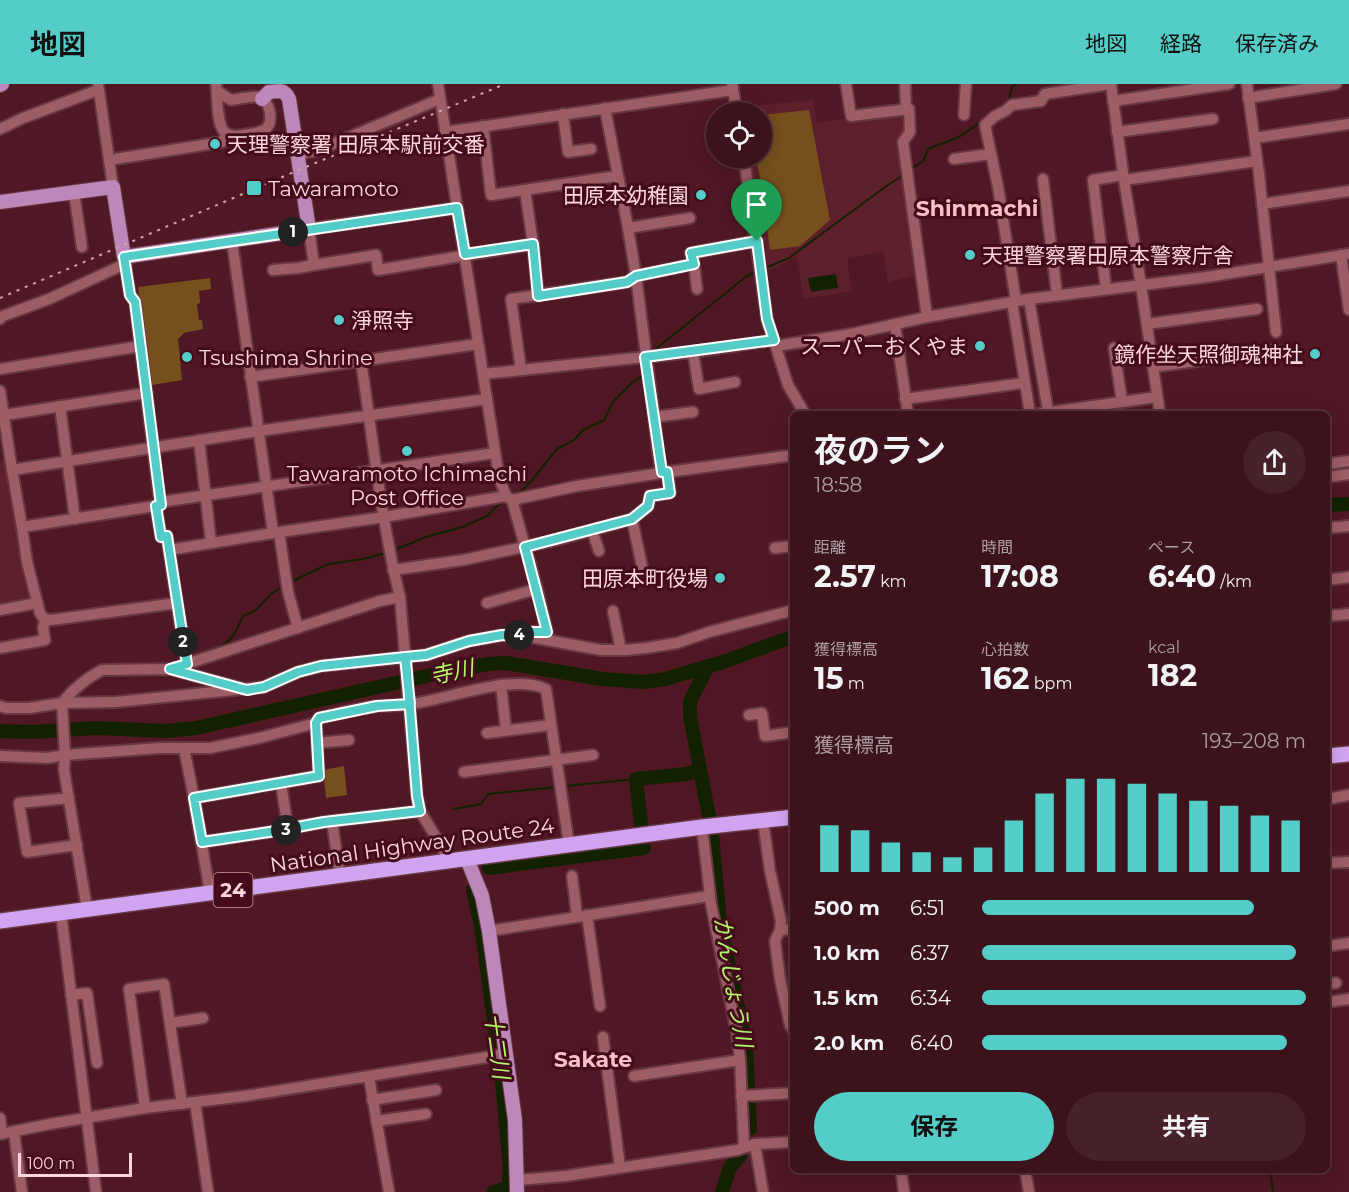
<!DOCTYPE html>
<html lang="ja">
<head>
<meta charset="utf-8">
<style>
  :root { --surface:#3c121b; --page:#472028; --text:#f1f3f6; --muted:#ac9ea3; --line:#55323a; --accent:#54cdc8 }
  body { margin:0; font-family:Montserrat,"Noto Sans JP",sans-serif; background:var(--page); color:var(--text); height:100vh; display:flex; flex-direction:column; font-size:22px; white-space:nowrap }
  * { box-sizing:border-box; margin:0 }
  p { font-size:20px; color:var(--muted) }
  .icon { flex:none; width:33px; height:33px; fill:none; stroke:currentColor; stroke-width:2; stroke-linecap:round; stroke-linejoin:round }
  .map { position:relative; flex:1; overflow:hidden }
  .details { position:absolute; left:790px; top:327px; width:540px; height:762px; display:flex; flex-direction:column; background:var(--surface); border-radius:9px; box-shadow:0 3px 15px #0003,0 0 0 2px var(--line) }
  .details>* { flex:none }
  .controls { position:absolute; left:706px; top:18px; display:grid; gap:12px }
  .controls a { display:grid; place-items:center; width:66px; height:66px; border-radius:50%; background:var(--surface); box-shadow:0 3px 15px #0003,0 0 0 2px var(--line); font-size:30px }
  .scale { position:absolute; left:18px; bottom:15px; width:114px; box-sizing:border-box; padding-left:6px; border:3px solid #fcd6da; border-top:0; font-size:16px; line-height:21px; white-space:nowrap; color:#fcd6da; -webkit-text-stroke:4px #440c1a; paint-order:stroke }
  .pin { position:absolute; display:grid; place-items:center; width:51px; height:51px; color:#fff; margin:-62px -26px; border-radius:50% 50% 50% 0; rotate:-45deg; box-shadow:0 0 6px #0007 }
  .pin .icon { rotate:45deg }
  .km { position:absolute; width:30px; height:30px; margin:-15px; border-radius:50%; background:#222; color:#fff; font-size:16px; line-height:30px; text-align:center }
  .round { display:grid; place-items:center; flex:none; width:63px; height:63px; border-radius:32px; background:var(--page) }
  .summary { display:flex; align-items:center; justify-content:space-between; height:102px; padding:0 24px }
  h1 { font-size:33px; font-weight:700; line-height:45px }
  .figures { display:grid; grid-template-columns:repeat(3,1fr); gap:9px; height:102px; padding:6px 24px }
  .figures div { display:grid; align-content:center }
  .figures b { font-size:30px; font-weight:700 }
  .figures small { font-size:16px; font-weight:400 }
  .figures p { font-size:16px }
  .chart { height:168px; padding:12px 24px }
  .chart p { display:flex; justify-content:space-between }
  .chart svg { width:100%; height:108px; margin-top:6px; stroke:var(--accent); stroke-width:6 }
  .primary-button { display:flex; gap:12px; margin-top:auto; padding:12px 24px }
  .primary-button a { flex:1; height:69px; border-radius:36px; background:var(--accent); color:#111; font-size:24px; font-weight:700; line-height:69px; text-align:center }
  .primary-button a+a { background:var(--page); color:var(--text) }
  ul { padding:0 24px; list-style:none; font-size:20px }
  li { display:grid; grid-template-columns:96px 72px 1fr; align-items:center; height:45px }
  li i { height:15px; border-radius:8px; background:var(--accent) }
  header { display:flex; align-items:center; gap:36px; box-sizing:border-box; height:84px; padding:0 30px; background:var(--accent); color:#111 }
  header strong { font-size:28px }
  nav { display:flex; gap:33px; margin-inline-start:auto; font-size:21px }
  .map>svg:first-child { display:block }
  .built { fill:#5e1f2d }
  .green { fill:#754f1c }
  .water { fill:#122200 }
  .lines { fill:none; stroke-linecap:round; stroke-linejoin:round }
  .stream { stroke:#122200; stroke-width:2 }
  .river { stroke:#122200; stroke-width:14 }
  .minor-casing { stroke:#673842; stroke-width:14 }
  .major-casing { stroke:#673842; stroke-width:16 }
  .highway-casing { stroke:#673842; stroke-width:18 }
  .minor { stroke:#9d5d66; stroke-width:10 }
  .major { stroke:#bc87b9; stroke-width:14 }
  .highway { stroke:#d1a3f1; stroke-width:15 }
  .rail { stroke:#d0a5ab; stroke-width:2; stroke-dasharray:3 6; stroke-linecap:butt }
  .route-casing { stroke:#fff; stroke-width:12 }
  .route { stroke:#54cdc8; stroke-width:8 }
  .poi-dot { fill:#54cdc8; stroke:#440c1a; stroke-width:2 }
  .labels { text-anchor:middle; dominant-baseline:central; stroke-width:6; stroke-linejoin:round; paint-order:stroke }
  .shield { fill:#440c1a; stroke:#c599a0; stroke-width:1.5 }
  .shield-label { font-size:20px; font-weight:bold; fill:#fcd6da }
  .poi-label { font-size:21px; fill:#fcd6da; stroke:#440c1a; text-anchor:start }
  .street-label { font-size:21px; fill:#fcd6da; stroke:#440c1a }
  .neighbourhood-label { font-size:22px; font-weight:bold; fill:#fabfc6; stroke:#440c1a }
  .water-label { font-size:22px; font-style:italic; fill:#b3f86a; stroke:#440c1a }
</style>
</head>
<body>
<header>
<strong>地図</strong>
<nav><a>地図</a><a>経路</a><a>保存済み</a></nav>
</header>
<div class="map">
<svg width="1349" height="1108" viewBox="0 0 1349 1108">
  <rect width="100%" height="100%" fill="#501824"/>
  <g class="built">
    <path d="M813,16L817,39L903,27L905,29L918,190L888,199L883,167L847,175L852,207L804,215L796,172L778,183L767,187L755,99L750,74H762V28H742V23Z"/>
    <path d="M7,375L20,440L30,516L0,524V376Z"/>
  </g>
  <g class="green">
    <path d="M809,26L830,136L800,162L770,166L761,98L756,74H762V31Z"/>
    <path d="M210,194L211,205L199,207L200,219L197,220L199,236H202L203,245L184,249L178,255L182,296L152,301L144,257L138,203Z"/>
    <path d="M344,682L347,711L326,714L323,686Z"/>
  </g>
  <path class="water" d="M836,190L838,204L811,208L808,194Z"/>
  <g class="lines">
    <g class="stream">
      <path d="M1008,20L1012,3L1016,0"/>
      <path d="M911,85L923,77L928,65L959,53L981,38"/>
      <path d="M763,185L789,174L885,103L905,90"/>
      <path d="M653,267L747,192L757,187"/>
      <path d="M518,410L532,396L557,365L574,356L583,346L604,336L613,318L634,297L644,291"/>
      <path d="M394,466L426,453L462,443L487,432L498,421L505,417"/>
      <path d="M289,499L328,480L363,475L386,469"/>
      <path d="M213,566C232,559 235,549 243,532L255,527L272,509L284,502"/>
      <path d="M565,702L636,695"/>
      <path d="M454,725L481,720L488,710L556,703"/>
      <path d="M1270,1086L1273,1108"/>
    </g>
    <g class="river">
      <path d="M1328,421L1349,420"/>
      <path d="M708,582L690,617V632L709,733"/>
      <path d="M0,647L33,648L96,644L166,647L196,644L458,585L488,580L506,579L603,595L644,598L665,595L723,578L794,552"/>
      <path d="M641,740L636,695L686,690L700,686"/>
      <path d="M712,752L720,838L746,961L750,1045"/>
      <path d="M489,784L644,764"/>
      <path d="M473,806L481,842L501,986L510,1086L508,1104L494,1108"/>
      <path d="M722,1108L730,1083L740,1072"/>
    </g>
    <g class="minor-casing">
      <g id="minor">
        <path d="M98,0L113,103"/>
        <path d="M216,0C218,13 216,35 223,46C225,49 226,50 230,51C236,53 261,49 266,45C274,37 270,16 259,13C253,12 238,15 231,16L217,7"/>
        <path d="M438,0L499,393L506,412L512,416L537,505L547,548H532"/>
        <path d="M732,0L737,28"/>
        <path d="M846,0L851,32L909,25L910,48L903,58L927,233"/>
        <path d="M905,0L906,25"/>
        <path d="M1111,0L1124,96L1141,201L1160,330"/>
        <path d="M1247,0L1259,90L1276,248"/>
        <path d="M1248,14L1336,0"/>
        <path d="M1113,17L1229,0"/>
        <path d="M605,24L628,144L636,192L661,389"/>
        <path d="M563,30L568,68L591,65"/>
        <path d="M964,31L966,0"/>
        <path d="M483,42L491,111L617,92"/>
        <path d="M0,45L23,34L98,6"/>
        <path d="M445,48L733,6"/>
        <path d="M1117,48L1213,35"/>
        <path d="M1254,54L1349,40"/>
        <path d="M298,70L316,67L440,15"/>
        <path d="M744,74L767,235L788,301L805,330"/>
        <path d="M954,75L990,70"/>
        <path d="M109,76L222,58L227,51"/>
        <path d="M1043,95L1057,211"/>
        <path d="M1124,96L1257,77"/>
        <path d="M525,106L533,160"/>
        <path d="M74,108L82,163"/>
        <path d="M1262,120L1349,107"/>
        <path d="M457,124L309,145L314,181L376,171L378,186L533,160L538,212"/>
        <path d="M628,144L690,134"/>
        <path d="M232,157L273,449"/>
        <path d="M1341,171L1349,226"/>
        <path d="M124,173L130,211L135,218L160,418"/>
        <path d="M694,180L697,205"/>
        <path d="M273,186L298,184L314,181"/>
        <path d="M1106,205L1093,96L1123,91"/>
        <path d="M1029,215L1048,327"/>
        <path d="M1016,217L998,103L985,41L995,32L1005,27L1012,21L1041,17L1045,10L1111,0"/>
        <path d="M1012,218L1030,330"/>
        <path d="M0,235L3,232L49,215L125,180"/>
        <path d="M1147,240L1257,225"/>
        <path d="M895,241L908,330"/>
        <path d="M776,262L851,250L927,233L1029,215L1207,193L1349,170"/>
        <path d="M1114,264L1122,318"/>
        <path d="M693,268L699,305L735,298"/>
        <path d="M361,277C373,355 381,437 400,513L417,712L420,727L443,765L448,777"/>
        <path d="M1153,283L1276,266"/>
        <path d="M0,285L141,262"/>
        <path d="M521,286L511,215L627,198L636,192L694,180L691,169L757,157"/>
        <path d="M483,290L693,268L774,256"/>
        <path d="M250,293L478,260"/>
        <path d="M0,307L12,386L22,443L27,478L40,529L44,535L51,536L177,519L167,452L161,453L156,422"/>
        <path d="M905,315L1024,299"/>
        <path d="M60,322L75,435"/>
        <path d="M1037,330L1157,313"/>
        <path d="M4,331L147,309"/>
        <path d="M654,333L693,328"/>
        <path d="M199,356L211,458"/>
        <path d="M1328,380L1349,377"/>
        <path d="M12,386L258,347L487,315"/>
        <path d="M1328,393L1349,390"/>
        <path d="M512,416L577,402L661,389L794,371"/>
        <path d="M632,435L643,487"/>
        <path d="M22,443L161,421L160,418L495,369"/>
        <path d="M1328,444L1349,442"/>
        <path d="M592,446L599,467"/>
        <path d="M279,448L288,508L298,544"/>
        <path d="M775,464L794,462"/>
        <path d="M169,466L273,449L384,433L506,412"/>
        <path d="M393,486L463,476L556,456L632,435L648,422L650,412L670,409L667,388"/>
        <path d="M1328,496L1349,493"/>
        <path d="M177,519L187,580"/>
        <path d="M487,519L537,505"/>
        <path d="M0,526L37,519"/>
        <path d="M613,527L621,566"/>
        <path d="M1328,532L1349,530"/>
        <path d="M0,564L45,556L43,543L46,536"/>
        <path d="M171,585L380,517L400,513"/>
        <path d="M501,601L506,646"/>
        <path d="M0,622L6,624H29L62,619L116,618L264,603L298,588L321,582L426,571L469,557L503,551L525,552L601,566H626L646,564L677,559L709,548L794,526"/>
        <path d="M749,631L762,629L765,652L794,648"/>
        <path d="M316,639L319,634C338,630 358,624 378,622C389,621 400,622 410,620C447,616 511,589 546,605L569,761"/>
        <path d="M487,649L551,641"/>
        <path d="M317,659L349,656"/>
        <path d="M184,664L194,714"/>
        <path d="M0,672L47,674L65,671L160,664H210L259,654L316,639L319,692L194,714L210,809"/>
        <path d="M464,688L593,671"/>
        <path d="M281,699L286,732"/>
        <path d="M69,714L19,719L27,768L77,761"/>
        <path d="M1328,715L1349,711"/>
        <path d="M763,736L770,787L781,837L780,846L775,857L780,895L790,941L794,947"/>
        <path d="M332,737L340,792"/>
        <path d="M702,743L711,820L737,950L740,976L744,1063"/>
        <path d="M202,758L276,747L324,738L420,727"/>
        <path d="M1328,779L1349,778"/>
        <path d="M572,792L577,832"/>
        <path d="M87,825L64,686L65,671L62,619C73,605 87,594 102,586L170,585L241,604"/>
        <path d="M61,829L96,1108"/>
        <path d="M587,831L600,922"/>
        <path d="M780,846L794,845"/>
        <path d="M489,847L709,812"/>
        <path d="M1328,862L1349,859"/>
        <path d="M1328,900L1336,899"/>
        <path d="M71,911L87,909L97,979"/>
        <path d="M1328,918L1349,915"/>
        <path d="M170,939L203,934"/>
        <path d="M603,953L620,1083"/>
        <path d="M634,992L740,976"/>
        <path d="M369,993L389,1108"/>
        <path d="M741,1012L794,1009"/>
        <path d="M372,1016L436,1006"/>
        <path d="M195,1018L208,1108"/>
        <path d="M145,1024L129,905L164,900L182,1020"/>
        <path d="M0,1034L2,1050"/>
        <path d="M376,1037L426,1030"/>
        <path d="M14,1048L22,1108"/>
        <path d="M0,1050L50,1040L145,1024L245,1012L506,970"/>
        <path d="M755,1060L763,1108"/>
        <path d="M901,1086L904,1108"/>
        <path d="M1025,1086L1029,1108"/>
        <path d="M518,1096L566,1092L737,1066L755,1060L794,1058"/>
      </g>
    </g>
    <g class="major-casing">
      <g id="major">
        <path d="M0,1L2,0"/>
        <path d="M0,118L113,103L124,173L309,145L289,15C284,5 280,7 269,8L262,15"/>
        <path d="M467,775L482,812L489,847L515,1036L517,1108"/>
      </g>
    </g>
    <g class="highway-casing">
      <g id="highway">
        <path d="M1328,672L1349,670"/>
        <path d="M0,837L702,743L794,733"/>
      </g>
    </g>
    <use href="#minor" class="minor"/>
    <use href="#major" class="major"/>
    <use href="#highway" class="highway"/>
    <path class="rail" d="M0,214L301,85L505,0"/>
  </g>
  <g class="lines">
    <g class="route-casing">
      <path id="route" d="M757,157L691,169L694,180L636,192L627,198L538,212L533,160L465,170L457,124L124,173L130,211L135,218L161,421L156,422L161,453L167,452L187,580L170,585L247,606L264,603L298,588L321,582L405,573L406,576L417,712L420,727L324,738L276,747L202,758L194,714L319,692L316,639L319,634L377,622L410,620L405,573L426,571L469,557L502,551L525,552L526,548H547L525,463L632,435L648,422L650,412L670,409L667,388H662L645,273L774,256L767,235L757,157"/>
    </g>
    <use href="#route" class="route"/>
  </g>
  <g class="poi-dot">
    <circle cx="215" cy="60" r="6"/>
    <rect x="246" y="96" width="16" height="16" rx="3"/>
    <circle cx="701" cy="111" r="6"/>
    <circle cx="970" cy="171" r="6"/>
    <circle cx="339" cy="236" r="6"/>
    <circle cx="980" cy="262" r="6"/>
    <circle cx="1315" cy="270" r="6"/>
    <circle cx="187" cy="273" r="6"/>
    <circle cx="407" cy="367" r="6"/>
    <circle cx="720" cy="494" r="6"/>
  </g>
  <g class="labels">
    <rect class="shield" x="213.5" y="789" width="39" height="34" rx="4.5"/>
    <g class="shield-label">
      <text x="233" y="806">24</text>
    </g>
    <g class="poi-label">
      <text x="227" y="60">天理警察署 田原本駅前交番</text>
      <text x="268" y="104">Tawaramoto</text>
      <text x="689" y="111" text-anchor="end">田原本幼稚園</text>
      <text x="982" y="171">天理警察署田原本警察庁舎</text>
      <text x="351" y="236">淨照寺</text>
      <text x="968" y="262" text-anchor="end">スーパーおくやま</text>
      <text x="1303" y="270" text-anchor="end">鏡作坐天照御魂神社</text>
      <text x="199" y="273">Tsushima Shrine</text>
      <text x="407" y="389" text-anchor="middle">Tawaramoto Ichimachi<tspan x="407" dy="24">Post Office</tspan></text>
      <text x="708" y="494" text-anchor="end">田原本町役場</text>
    </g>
    <g class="street-label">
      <text transform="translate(412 761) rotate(-8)">National Highway Route 24</text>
    </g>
    <g class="neighbourhood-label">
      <text x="977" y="124">Shinmachi</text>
      <text x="593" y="975">Sakate</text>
    </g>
    <g class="water-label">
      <text transform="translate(452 588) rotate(-12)">寺川</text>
      <text transform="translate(733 898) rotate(80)">かんじょう川</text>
      <text transform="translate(497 962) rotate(82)">十二川</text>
    </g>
  </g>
</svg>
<div class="controls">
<a><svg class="icon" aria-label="locate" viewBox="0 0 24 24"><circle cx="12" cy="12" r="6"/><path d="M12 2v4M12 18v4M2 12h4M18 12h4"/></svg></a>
</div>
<div class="scale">100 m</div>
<div class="pin" style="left:757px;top:157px;background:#1e9e55"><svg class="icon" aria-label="arrive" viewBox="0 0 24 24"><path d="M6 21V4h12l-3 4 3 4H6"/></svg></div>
<b class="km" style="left:293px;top:148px">1</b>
<b class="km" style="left:183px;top:558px">2</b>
<b class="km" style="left:286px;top:746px">3</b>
<b class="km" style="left:519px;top:551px">4</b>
<section class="details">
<div class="summary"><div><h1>夜のラン</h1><p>18:58</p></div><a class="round"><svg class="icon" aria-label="share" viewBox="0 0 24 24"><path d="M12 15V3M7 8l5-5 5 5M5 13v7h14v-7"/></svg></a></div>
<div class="figures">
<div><p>距離</p><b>2.57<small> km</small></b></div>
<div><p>時間</p><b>17:08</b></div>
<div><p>ペース</p><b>6:40<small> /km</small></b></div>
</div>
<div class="figures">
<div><p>獲得標高</p><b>15<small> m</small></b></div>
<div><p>心拍数</p><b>162<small> bpm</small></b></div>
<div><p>kcal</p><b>182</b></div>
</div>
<div class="chart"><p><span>獲得標高</span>193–208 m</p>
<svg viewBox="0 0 160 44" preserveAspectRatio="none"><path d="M5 44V25M15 44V27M25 44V32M35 44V36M45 44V38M55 44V34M65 44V23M75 44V12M85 44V6M95 44V6M105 44V8M115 44V12M125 44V15M135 44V17M145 44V21M155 44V23"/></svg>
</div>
<ul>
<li><b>500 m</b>6:51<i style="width:84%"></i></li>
<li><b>1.0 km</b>6:37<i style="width:97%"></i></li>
<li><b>1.5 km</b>6:34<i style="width:100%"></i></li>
<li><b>2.0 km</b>6:40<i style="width:94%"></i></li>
</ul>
<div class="primary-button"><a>保存</a><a>共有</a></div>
</section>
</div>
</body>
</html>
